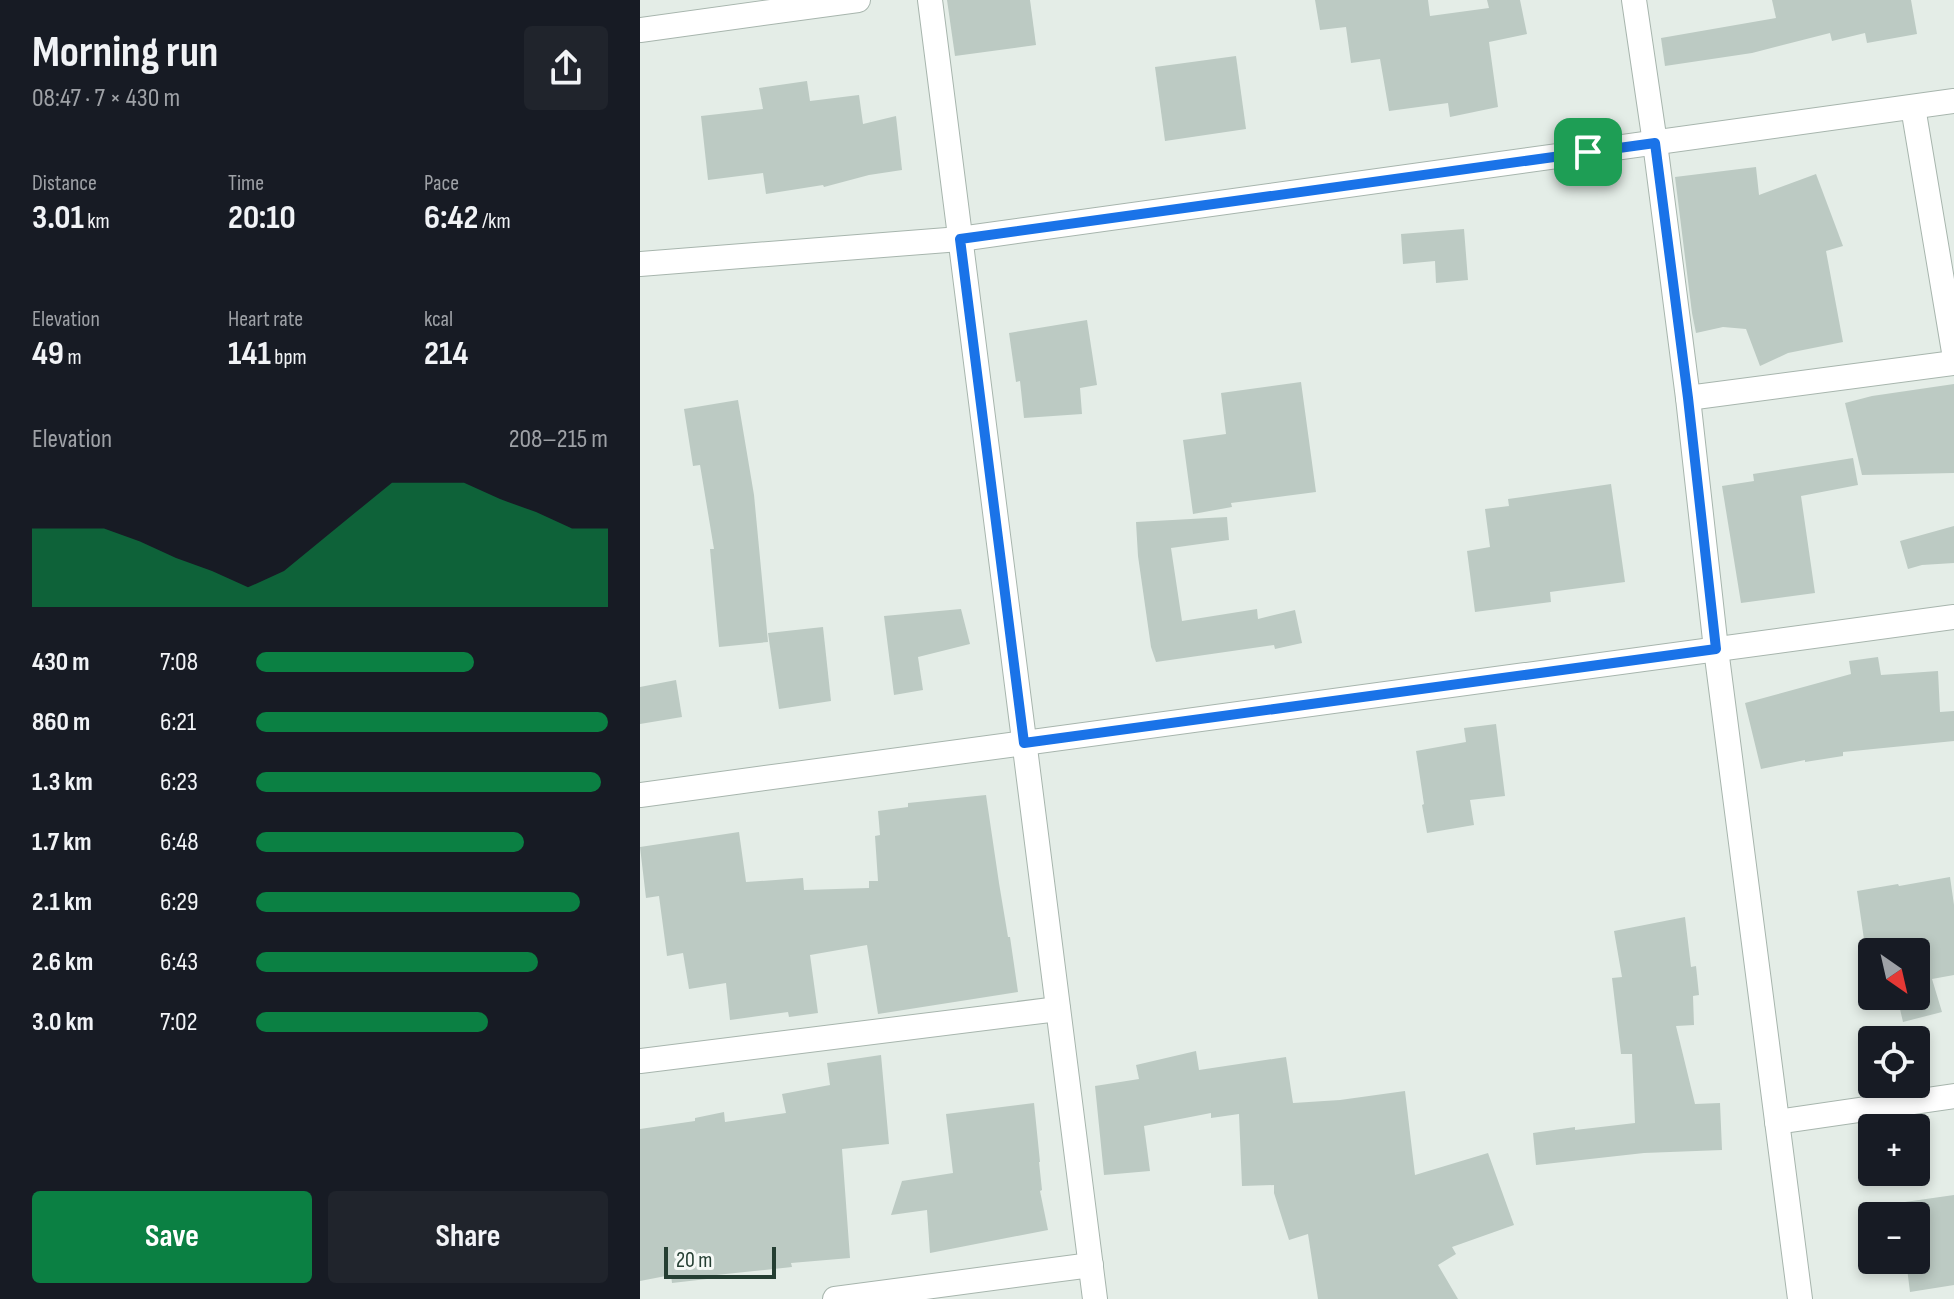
<!DOCTYPE html>
<html lang="en">
<head>
<meta charset="utf-8">
<style>
  :root { --surface:#171b24; --page:#20242c; --text:#f1f3f6; --muted:#9ea1a6; --accent:#0b8043 }
  body { margin:0; font-family:"Sofia Sans Condensed",sans-serif; background:var(--page); color:var(--text); height:100vh; display:flex; flex-direction:column; font-size:30px; white-space:nowrap }
  * { box-sizing:border-box; margin:0 }
  p { font-size:26px; color:var(--muted) }
  .icon { flex:none; width:44px; height:44px; fill:none; stroke:currentColor; stroke-width:2; stroke-linecap:round; stroke-linejoin:round }
  .map { position:relative; flex:1; overflow:hidden }
  .details { display:flex; flex-direction:column; background:var(--surface); width:640px }
  .details>* { flex:none }
  .needle { width:52px; rotate:146deg }
  .tools { position:absolute; left:1218px; top:938px; display:grid; gap:16px }
  .tools a { display:grid; place-items:center; width:72px; height:72px; border-radius:8px; background:var(--surface); box-shadow:0 4px 12px #0003; font-size:40px }
  .scale { position:absolute; left:24px; bottom:20px; width:112px; box-sizing:border-box; padding-left:8px; border:4px solid #243e32; border-top:0; font-size:22px; line-height:28px; white-space:nowrap; color:#243e32; -webkit-text-stroke:6px #f5f9f6; paint-order:stroke }
  .pin { position:absolute; display:grid; place-items:center; width:68px; height:68px; color:#fff; margin:-34px; border-radius:16px; box-shadow:0 4px 12px #0006 }
  .round { display:grid; place-items:center; flex:none; width:84px; height:84px; border-radius:8px; background:var(--page) }
  .headline { display:flex; align-items:center; justify-content:space-between; height:136px; padding:0 32px }
  h1 { font-size:44px; font-weight:700; line-height:60px }
  .metrics { display:grid; grid-template-columns:repeat(3,1fr); gap:12px; height:136px; padding:8px 32px }
  .metrics div { display:grid; align-content:center }
  .metrics b { font-size:34px; font-weight:700 }
  .metrics small { font-size:22px; font-weight:400 }
  .metrics p { font-size:22px }
  .chart { height:224px; padding:16px 32px }
  .chart p { display:flex; justify-content:space-between }
  .chart svg { width:100%; height:144px; margin-top:8px; fill:var(--accent); opacity:.7 }
  .action { display:flex; gap:16px; margin-top:auto; padding:16px 32px }
  .action a { flex:1; height:92px; border-radius:8px; background:var(--accent); color:#fff; font-size:32px; font-weight:700; line-height:92px; text-align:center }
  .action a+a { background:var(--page); color:var(--text) }
  ul { padding:0 32px; list-style:none; font-size:26px }
  li { display:grid; grid-template-columns:128px 96px 1fr; align-items:center; height:60px }
  li i { height:20px; border-radius:10px; background:var(--accent) }
  main { display:flex; flex:1; min-height:0 }
  .map>svg:first-child { display:block }
  .building { fill:#bccac3 }
  .lines { fill:none; stroke-linecap:round; stroke-linejoin:round }
  .street-casing { stroke:#a7b5ad; stroke-width:26 }
  .street { stroke:#fff; stroke-width:24 }
  .route-casing { stroke:#fff; stroke-width:16 }
  .route { stroke:#1a73e8; stroke-width:10 }
</style>
</head>
<body>
<main>
<section class="details">
<div class="headline"><div><h1>Morning run</h1><p>08:47 · 7 × 430 m</p></div><a class="round"><svg class="icon" aria-label="share" viewBox="0 0 24 24"><path d="M12 15V3M7 8l5-5 5 5M5 13v7h14v-7"/></svg></a></div>
<div class="metrics">
<div><p>Distance</p><b>3.01<small> km</small></b></div>
<div><p>Time</p><b>20:10</b></div>
<div><p>Pace</p><b>6:42<small> /km</small></b></div>
</div>
<div class="metrics">
<div><p>Elevation</p><b>49<small> m</small></b></div>
<div><p>Heart rate</p><b>141<small> bpm</small></b></div>
<div><p>kcal</p><b>214</b></div>
</div>
<div class="chart"><p><span>Elevation</span>208–215 m</p>
<svg viewBox="0 0 160 44" preserveAspectRatio="none"><path d="M0 44V20L10 20L20 20L30 24L40 29L50 33L60 38L70 33L80 24L90 15L100 6L110 6L120 6L130 11L140 15L150 20L160 20V44z"/></svg>
</div>
<ul>
<li><b>430 m</b>7:08<i style="width:62%"></i></li>
<li><b>860 m</b>6:21<i style="width:100%"></i></li>
<li><b>1.3 km</b>6:23<i style="width:98%"></i></li>
<li><b>1.7 km</b>6:48<i style="width:76%"></i></li>
<li><b>2.1 km</b>6:29<i style="width:92%"></i></li>
<li><b>2.6 km</b>6:43<i style="width:80%"></i></li>
<li><b>3.0 km</b>7:02<i style="width:66%"></i></li>
</ul>
<div class="action"><a>Save</a><a>Share</a></div>
</section>
<div class="map">
<svg width="1314" height="1299" viewBox="0 0 1314 1299">
  <rect width="100%" height="100%" fill="#e4ede7"/>
  <g class="building">
    <path d="M307,0H390L396,45L315,56Z"/>
    <path d="M675,0H788L790,16L849,8L847,0H880L887,34L849,42L858,107L810,117L808,103L749,111L740,59L711,63L706,27L680,30Z"/>
    <path d="M1132,0H1271L1277,34L1227,43L1225,33L1192,41L1190,33L1112,53L1025,66L1021,38L1136,18Z"/>
    <path d="M596,56L606,129L525,141L515,67Z"/>
    <path d="M167,81L170,101L219,95L223,124L256,116L262,170L229,175L184,187L183,185L126,194L123,173L68,180L61,116L123,109L119,88Z"/>
    <path d="M1116,167L1119,195L1176,174L1203,246L1186,251L1203,342L1148,353L1120,366L1106,329L1083,327L1056,333L1052,313L1035,177Z"/>
    <path d="M824,229L828,280L796,283L795,261L763,264L761,234Z"/>
    <path d="M447,320L457,385L440,388L442,414L384,418L380,381L376,382L369,333Z"/>
    <path d="M661,382L676,492L591,503L592,507L553,514L543,440L586,434L581,393Z"/>
    <path d="M1314,384V473L1222,475L1205,403L1232,396Z"/>
    <path d="M98,400L114,495L128,642L79,647L70,549H74L60,465L53,466L44,409Z"/>
    <path d="M1213,458L1218,485L1161,496L1175,593L1101,603L1082,486L1114,481L1113,474Z"/>
    <path d="M971,484L985,582L910,592L911,602L835,612L827,551L850,547L845,509L869,506L868,499Z"/>
    <path d="M587,517L589,540L531,548L542,621L617,609L618,619L655,610L662,643L635,649L634,645L516,662L511,647L498,556L496,522Z"/>
    <path d="M1314,526V563L1282,565L1268,569L1260,541Z"/>
    <path d="M321,609L330,644L278,657L283,690L254,695L244,616Z"/>
    <path d="M183,627L191,701L139,709L128,633Z"/>
    <path d="M1238,657L1241,675L1298,671L1300,712L1314,711V741L1203,752V756L1165,762V760L1121,769L1105,703L1211,674L1209,661Z"/>
    <path d="M36,680L42,717L0,724V687Z"/>
    <path d="M856,724L865,796L830,800L834,825L787,833L782,805L784,804L776,751L826,742L824,728Z"/>
    <path d="M346,795L359,883L368,937H370L378,992L238,1014L227,945L170,955L178,1013L149,1017L148,1012L90,1020L86,983L49,989L43,953L27,956L19,896L6,898L0,847L99,832L106,882L163,878L164,890L229,888V881H238L235,836L240,835L238,811L268,807V803Z"/>
    <path d="M1310,877L1314,905V975L1292,979L1302,1012L1263,1022L1257,996H1276V952H1232V967H1228L1217,891L1258,884L1259,886Z"/>
    <path d="M1045,917L1051,967L1056,966L1059,995L1053,996L1054,1025L1036,1026L1055,1104L1080,1103L1082,1150L1004,1153L896,1165L893,1133L935,1127V1130L995,1123L992,1054H981L972,978L982,977L974,931Z"/>
    <path d="M556,1051L559,1070L646,1057L653,1103L700,1100L765,1091L775,1175L848,1153L874,1225L812,1247L816,1254L798,1265L818,1299H678L668,1234L649,1240L634,1193V1185L602,1186L599,1114L571,1118V1113L504,1126L510,1171L464,1175L455,1086L499,1079L496,1065Z"/>
    <path d="M241,1055L249,1144L202,1149L210,1258L151,1263L152,1267L67,1276V1279L32,1283L31,1275L0,1281V1129L55,1121V1118L84,1112L85,1122L146,1113L142,1094L190,1085L187,1063Z"/>
    <path d="M394,1103L400,1162H399L402,1190L400,1191L408,1230L290,1253L287,1210L251,1215L262,1181L313,1173L306,1114Z"/>
    <path d="M1314,1195V1285L1270,1292L1266,1260H1276V1216H1260L1258,1203Z"/>
  </g>
  <g class="lines">
    <g class="street-casing">
      <g id="street">
        <path d="M290,0L455,1299"/>
        <path d="M994,0L1015,143L1048,398L1076,649L1160,1299"/>
        <path d="M0,30L218,0"/>
        <path d="M1273,107L1314,352"/>
        <path d="M0,264L320,239L1314,101"/>
        <path d="M1048,398L1314,363"/>
        <path d="M0,795L1314,617"/>
        <path d="M0,1061L418,1009"/>
        <path d="M1137,1122L1314,1096"/>
        <path d="M195,1299L451,1265"/>
      </g>
    </g>
    <use href="#street" class="street"/>
  </g>
  <g class="lines">
    <g class="route-casing">
      <path id="route" d="M1015,143L1048,398L1076,649L384,743L320,239Z"/>
    </g>
    <use href="#route" class="route"/>
  </g>
</svg>
<div class="tools">
<a><svg class="needle" viewBox="-14 -14 28 28"><path d="M0-13l5 13h-10z" fill="#e53935"/><path d="M0 13l5-13h-10z" fill="#9ea1a6"/></svg></a>
<a><svg class="icon" aria-label="locate" viewBox="0 0 24 24"><circle cx="12" cy="12" r="6"/><path d="M12 2v4M12 18v4M2 12h4M18 12h4"/></svg></a>
<a>+</a>
<a>−</a>
</div>
<div class="scale">20 m</div>
<div class="pin" style="left:948px;top:152px;background:#1e9e55"><svg class="icon" aria-label="arrive" viewBox="0 0 24 24"><path d="M6 21V4h12l-3 4 3 4H6"/></svg></div>
</div>
</main>
</body>
</html>
